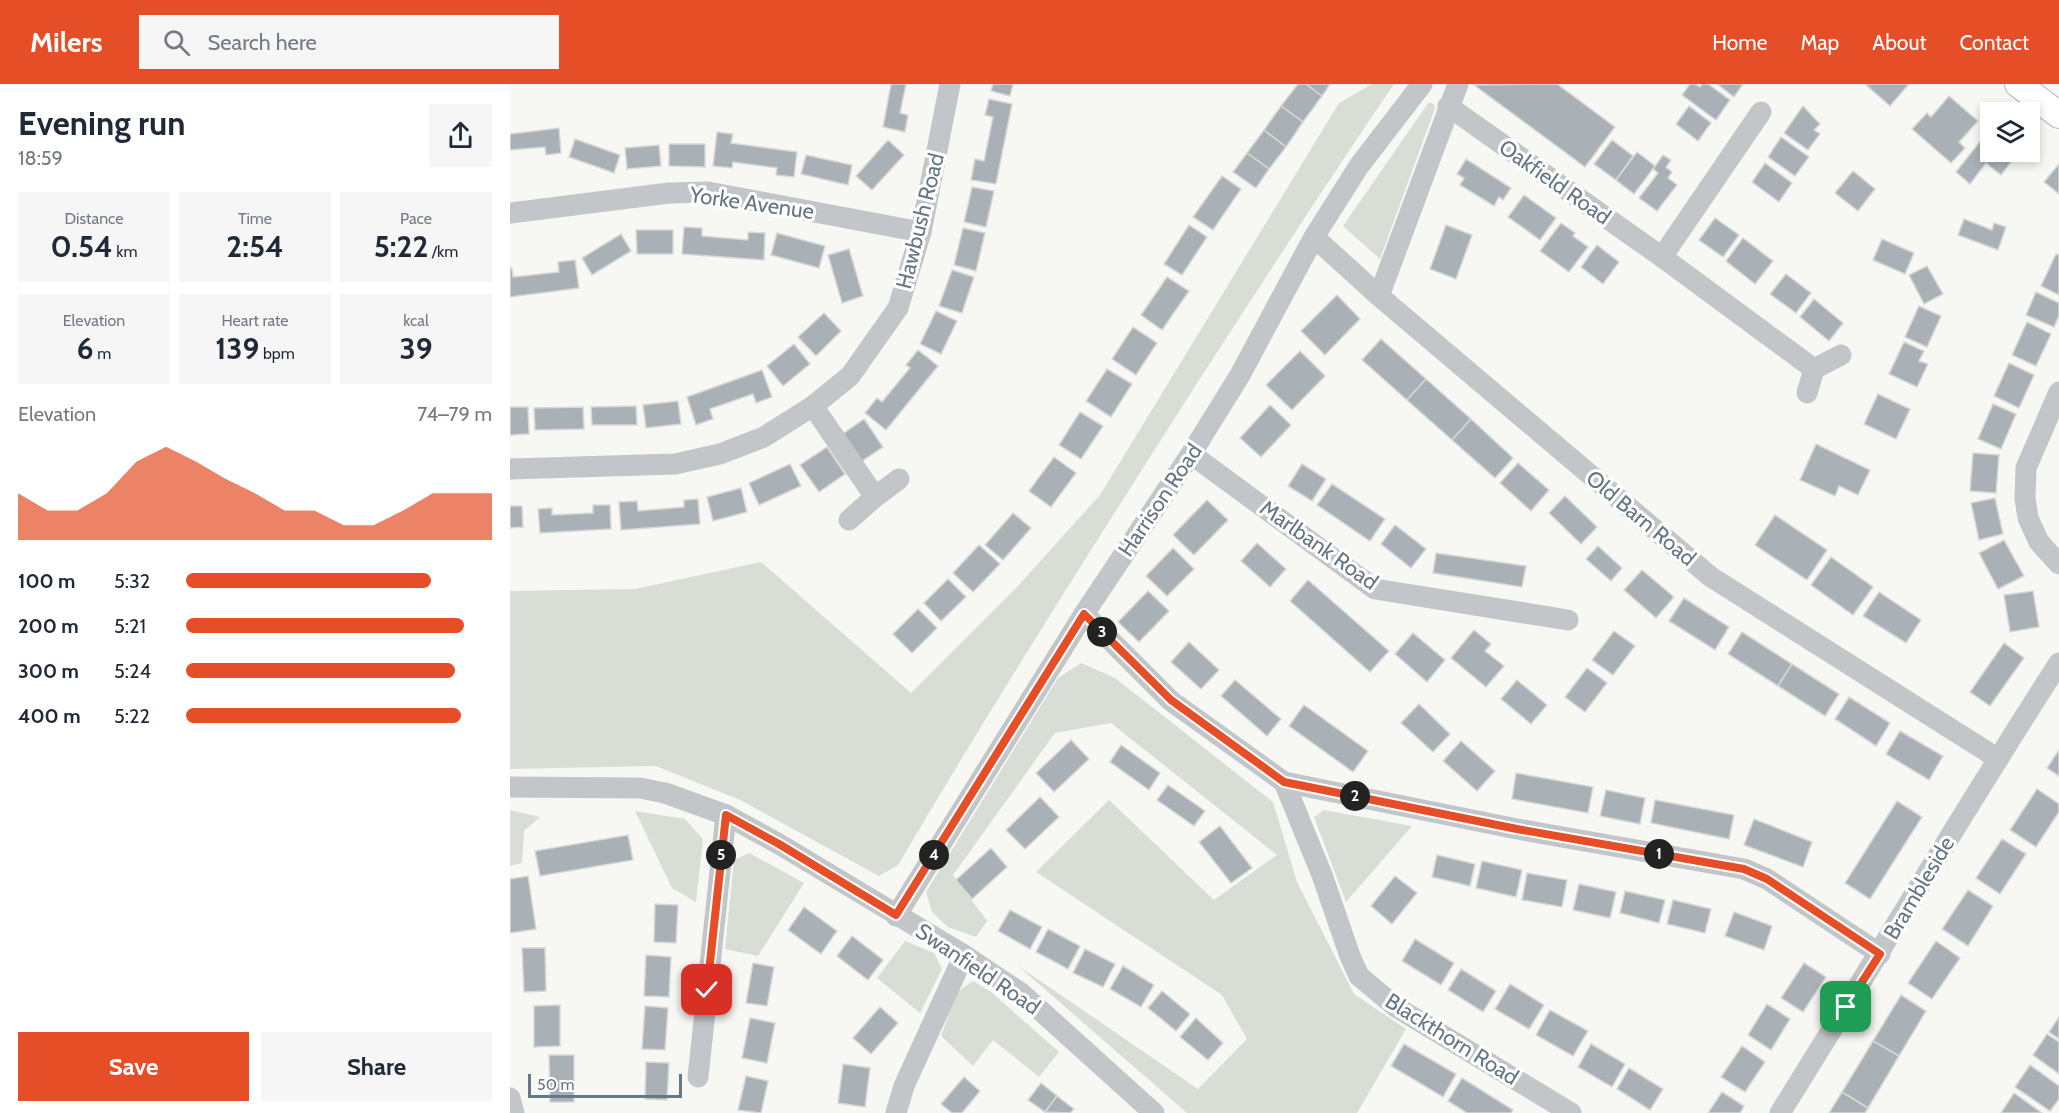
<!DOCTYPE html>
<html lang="en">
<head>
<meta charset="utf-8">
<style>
  :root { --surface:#fff; --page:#f6f6f7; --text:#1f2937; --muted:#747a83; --accent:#e54e26 }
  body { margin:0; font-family:Cabin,sans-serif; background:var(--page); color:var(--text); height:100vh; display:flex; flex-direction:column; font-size:22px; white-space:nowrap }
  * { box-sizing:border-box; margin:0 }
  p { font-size:20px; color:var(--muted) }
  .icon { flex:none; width:33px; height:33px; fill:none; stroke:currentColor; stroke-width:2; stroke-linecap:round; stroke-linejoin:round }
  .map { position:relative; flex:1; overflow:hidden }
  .panel { display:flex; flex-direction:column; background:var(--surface); width:510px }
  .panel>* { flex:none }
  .controls { position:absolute; left:1470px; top:18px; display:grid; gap:12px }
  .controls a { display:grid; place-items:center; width:60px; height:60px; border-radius:0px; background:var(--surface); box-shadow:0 3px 9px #0003; font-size:30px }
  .scale { position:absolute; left:18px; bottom:15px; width:154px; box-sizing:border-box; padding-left:6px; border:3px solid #667885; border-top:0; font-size:16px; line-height:21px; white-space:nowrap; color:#667885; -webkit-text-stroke:4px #fff; paint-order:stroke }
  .pin { position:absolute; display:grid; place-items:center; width:51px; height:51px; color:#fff; margin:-26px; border-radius:12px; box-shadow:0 3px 9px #0006 }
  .km { position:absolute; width:30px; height:30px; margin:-15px; border-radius:50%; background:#222; color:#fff; font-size:16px; line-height:30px; text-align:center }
  .round { display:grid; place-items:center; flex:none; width:63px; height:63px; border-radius:0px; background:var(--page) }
  .summary { display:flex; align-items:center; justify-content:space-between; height:102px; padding:0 18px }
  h1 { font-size:33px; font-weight:700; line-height:45px }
  .figures { display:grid; grid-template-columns:repeat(3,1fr); gap:9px; height:102px; padding:6px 18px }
  .figures div { display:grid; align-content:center; border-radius:0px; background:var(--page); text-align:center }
  .figures b { font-size:30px; font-weight:700 }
  .figures small { font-size:16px; font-weight:400 }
  .figures p { font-size:16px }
  .chart { height:168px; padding:12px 18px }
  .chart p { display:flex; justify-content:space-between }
  .chart svg { width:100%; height:108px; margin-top:6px; fill:var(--accent); opacity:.7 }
  .cta { display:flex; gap:12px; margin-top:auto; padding:12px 18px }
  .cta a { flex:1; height:69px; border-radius:0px; background:var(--accent); color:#fff; font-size:24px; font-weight:700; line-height:69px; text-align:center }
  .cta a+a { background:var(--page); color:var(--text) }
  ul { padding:0 18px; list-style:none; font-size:20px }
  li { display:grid; grid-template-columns:96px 72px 1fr; align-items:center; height:45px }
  li i { height:15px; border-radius:8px; background:var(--accent) }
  header { display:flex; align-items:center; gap:36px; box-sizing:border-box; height:84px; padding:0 30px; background:var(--accent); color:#fff }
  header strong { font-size:28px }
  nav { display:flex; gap:33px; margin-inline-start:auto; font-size:21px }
  .search { width:420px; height:54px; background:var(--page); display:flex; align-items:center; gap:15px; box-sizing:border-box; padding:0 21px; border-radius:0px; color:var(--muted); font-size:22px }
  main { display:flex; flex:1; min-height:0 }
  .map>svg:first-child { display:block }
  .green { fill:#d8ded5 }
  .building { fill:#a9b1b7; stroke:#d8d8d6; stroke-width:1.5 }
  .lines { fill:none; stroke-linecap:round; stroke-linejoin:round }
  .major-casing { stroke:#b5babd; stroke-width:28 }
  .minor { stroke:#c2c6c9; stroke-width:21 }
  .major { stroke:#fff; stroke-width:26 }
  .route-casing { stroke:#fff; stroke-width:12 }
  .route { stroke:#e54e26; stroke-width:8 }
  .labels { text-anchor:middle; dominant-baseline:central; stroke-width:6; stroke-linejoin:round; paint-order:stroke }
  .street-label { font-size:22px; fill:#667885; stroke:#fff }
</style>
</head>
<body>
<header>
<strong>Milers</strong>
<div class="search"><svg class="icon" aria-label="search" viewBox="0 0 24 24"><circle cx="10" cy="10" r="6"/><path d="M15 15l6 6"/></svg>Search here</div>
<nav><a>Home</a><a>Map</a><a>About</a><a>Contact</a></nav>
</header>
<main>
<section class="panel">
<div class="summary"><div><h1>Evening run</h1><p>18:59</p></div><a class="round"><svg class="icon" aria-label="share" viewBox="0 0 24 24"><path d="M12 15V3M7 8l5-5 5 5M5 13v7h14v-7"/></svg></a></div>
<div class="figures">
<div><p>Distance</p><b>0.54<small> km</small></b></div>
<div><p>Time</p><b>2:54</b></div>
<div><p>Pace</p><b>5:22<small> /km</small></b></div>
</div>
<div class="figures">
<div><p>Elevation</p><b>6<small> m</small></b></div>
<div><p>Heart rate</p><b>139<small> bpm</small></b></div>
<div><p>kcal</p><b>39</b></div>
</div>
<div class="chart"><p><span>Elevation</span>74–79 m</p>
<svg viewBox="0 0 160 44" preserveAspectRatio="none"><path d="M0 44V25L10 32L20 32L30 25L40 12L50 6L60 12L70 19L80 25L90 32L100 32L110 38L120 38L130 32L140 25L150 25L160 25V44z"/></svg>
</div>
<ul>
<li><b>100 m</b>5:32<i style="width:80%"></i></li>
<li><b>200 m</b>5:21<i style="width:91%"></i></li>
<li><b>300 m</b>5:24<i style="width:88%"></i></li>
<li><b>400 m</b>5:22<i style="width:90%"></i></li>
</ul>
<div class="cta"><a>Save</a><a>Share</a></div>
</section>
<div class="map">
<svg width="1549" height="1029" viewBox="0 0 1549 1029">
  <rect width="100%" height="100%" fill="#f7f7f4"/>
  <g class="green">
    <path d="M862,0H884C815,101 749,204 682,307C582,464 482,621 388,781L369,792L230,716L146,682L0,685V507L125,505L251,478L401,609L505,505L590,411L829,19Z"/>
    <path d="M919,18L923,20L925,24L870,175L833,142Z"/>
    <path d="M571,579L605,594L763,718L787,798L844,910L896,945L847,1029H677L507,881L688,1005L737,955L712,911L526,788L599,716L704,816L767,771L601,639L545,649L443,791L477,837L466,853L438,843L422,828L416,808L548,594Z"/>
    <path d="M0,726L30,733L14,747L12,779L0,782Z"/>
    <path d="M814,726L902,742L836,818L804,733Z"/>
    <path d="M125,727L175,735L193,755L186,818L162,804Z"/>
    <path d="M239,769L294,799L248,872L215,865L224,776Z"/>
    <path d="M395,857L424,869L432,885L410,929L367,894Z"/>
    <path d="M463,897L481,908L549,968L529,993L483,956L463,982L431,952L447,908Z"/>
  </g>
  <g class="building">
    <path d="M381,0H396L390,29L398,31L395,48L373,43Z"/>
    <path d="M483,0H503L500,12L481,7Z"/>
    <path d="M788,0H796L812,12L793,38L771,22Z"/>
    <path d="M796,0H820L812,12Z"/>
    <path d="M1047,0L1105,43L1075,83L964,1Z"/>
    <path d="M1180,0H1185L1190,3L1192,0H1198L1220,16L1206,36L1172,11Z"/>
    <path d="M1207,0H1233L1224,13Z"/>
    <path d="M1355,0H1399L1380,22Z"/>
    <path d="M1439,12L1468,37L1449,58L1455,64L1441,79L1402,45L1417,29L1421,33Z"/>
    <path d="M479,15L502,20L486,100L461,96L465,75L474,77L483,33L475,31Z"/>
    <path d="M771,22L793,38L776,63L754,46Z"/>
    <path d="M1179,22L1201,39L1188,57L1166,40Z"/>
    <path d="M1293,22L1310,40L1304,46L1310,50L1298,66L1274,49Z"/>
    <path d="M49,44L51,69L36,71L35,63L0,66V50Z"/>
    <path d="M1480,45V68H1509L1491,91L1476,79L1460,100L1446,88Z"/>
    <path d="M754,46L776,63L759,85L737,69Z"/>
    <path d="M207,48L223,50L221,59L287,68L284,93L266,91L267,84L223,78L222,84L203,82Z"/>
    <path d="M1271,53L1299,73L1285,92L1258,73Z"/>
    <path d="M65,55L110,71L104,89L59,73Z"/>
    <path d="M378,56L394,71L362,106L346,92Z"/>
    <path d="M1102,56L1123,72L1106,96L1084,80Z"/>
    <path d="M159,60H195V83L159,82Z"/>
    <path d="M149,61L151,82L117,85L115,64Z"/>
    <path d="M1127,68L1145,82L1124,110L1106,96Z"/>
    <path d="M737,69L759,85L746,104L723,88Z"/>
    <path d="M296,71L342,81L338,101L291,90Z"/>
    <path d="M1153,71L1161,76L1156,83L1162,88L1158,94L1167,101L1147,127L1129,114L1148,89L1143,85Z"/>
    <path d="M956,75L1001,104L993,116L989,113L984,122L950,101L954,94L947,90Z"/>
    <path d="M1255,79L1282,99L1269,118L1242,98Z"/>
    <path d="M1549,80V110L1534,98Z"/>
    <path d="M1343,87L1365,105L1348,127L1325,109Z"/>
    <path d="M712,92L731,105L703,146L683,133Z"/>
    <path d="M462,103L484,107L476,143L454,138Z"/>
    <path d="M1014,111L1046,134L1030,156L998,133Z"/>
    <path d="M1205,134L1229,151L1213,173L1189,156Z"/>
    <path d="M1454,135L1482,146L1484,139L1496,143L1488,166L1448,151Z"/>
    <path d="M1051,139L1065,149L1063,152L1078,163L1059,188L1030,167Z"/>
    <path d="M679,141L697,153L672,191L654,180Z"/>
    <path d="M936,141L962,151L946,195L920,185Z"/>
    <path d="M174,143L192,144V152L238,156V148L255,149L254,176L172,170Z"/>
    <path d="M453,144L475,149L466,187L444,181Z"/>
    <path d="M126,146H163V170H127Z"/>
    <path d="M267,149L315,162L309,184L261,171Z"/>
    <path d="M111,150L121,167L82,191L72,174Z"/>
    <path d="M1233,154L1263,177L1245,200L1216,177Z"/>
    <path d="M1372,155L1404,169L1395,190L1363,176Z"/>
    <path d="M1087,161L1109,178L1093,200L1071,183Z"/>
    <path d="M339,165L353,212L332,219L318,171Z"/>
    <path d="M1546,170L1549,171V211L1531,202Z"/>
    <path d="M65,176L69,204L0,213V184H2L3,193L49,188L48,178Z"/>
    <path d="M1417,182L1433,210L1414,220L1399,191Z"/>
    <path d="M442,186L464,193L452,229L429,222Z"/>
    <path d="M1276,190L1301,209L1286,229L1260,210Z"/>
    <path d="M657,193L679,207L652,246L631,231Z"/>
    <path d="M1526,208L1549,219V232L1544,243L1516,231Z"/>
    <path d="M827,211L850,235L815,271L791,247Z"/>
    <path d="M1304,215L1333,239L1319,257L1290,233Z"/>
    <path d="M1409,222L1431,232L1417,263L1395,253Z"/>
    <path d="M426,227L447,237L431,270L410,260Z"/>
    <path d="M314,229L331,247L306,272L288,253Z"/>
    <path d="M1517,238L1541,250L1526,282L1502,271Z"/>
    <path d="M623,243L647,259L626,291L602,275Z"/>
    <path d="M871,255L916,295L897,316L852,276Z"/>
    <path d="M1394,258L1414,267L1409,277L1418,280L1407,303L1379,290Z"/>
    <path d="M284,260L300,280L273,302L257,282Z"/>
    <path d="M408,266L428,282L376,346L355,329L367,314L372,318L400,284L396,281Z"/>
    <path d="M790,267L815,292L782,326L756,301Z"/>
    <path d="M1499,279L1524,291L1509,324L1484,312Z"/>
    <path d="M597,285L622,300L601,333L576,317Z"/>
    <path d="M252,286L262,313L246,319L243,310L200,325L203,335L186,341L177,313Z"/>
    <path d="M916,295L961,335L942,356L897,316Z"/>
    <path d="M1368,310L1400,325L1386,355L1354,340Z"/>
    <path d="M168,317L171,340L136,344L133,321Z"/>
    <path d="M1483,320L1506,330L1491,365L1468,355Z"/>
    <path d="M760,321L781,341L751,373L730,354Z"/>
    <path d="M126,322L127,341H82L81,323Z"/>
    <path d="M0,323H18L19,350L0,351Z"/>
    <path d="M73,323L74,345L25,346L24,324Z"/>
    <path d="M570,328L593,342L571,375L549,361Z"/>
    <path d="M354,335L373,363L349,379L330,352Z"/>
    <path d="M961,335L1003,374L985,394L942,356Z"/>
    <path d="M1306,360L1360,386L1348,411L1329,402L1325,412L1290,396Z"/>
    <path d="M317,363L335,390L309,408L290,381Z"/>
    <path d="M1463,369L1489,371L1486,409L1460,407Z"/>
    <path d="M544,373L566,389L541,423L519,407Z"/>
    <path d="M1008,379L1039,406L1021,427L990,399Z"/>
    <path d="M280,380L291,402L249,421L239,399Z"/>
    <path d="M792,380L816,395L802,417L778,402Z"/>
    <path d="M822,400L875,435L860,457L807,421Z"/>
    <path d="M231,404L237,428L203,437L197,413Z"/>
    <path d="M1055,412L1087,443L1071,460L1039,429Z"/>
    <path d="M1485,414L1493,450L1469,456L1461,419Z"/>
    <path d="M188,415L190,440L111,446L109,418L127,417L128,427L174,423V416Z"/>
    <path d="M697,416L718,436L684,471L663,451Z"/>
    <path d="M83,421H100L101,445L30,449L28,425L42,424V431L83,429Z"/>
    <path d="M0,422H12L13,443L0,444Z"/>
    <path d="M503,429L521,444L493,476L475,461Z"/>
    <path d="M1265,431L1317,466L1297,496L1245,461Z"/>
    <path d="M885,441L916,465L901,484L871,460Z"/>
    <path d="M1494,456L1514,492L1488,505L1469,469Z"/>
    <path d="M747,459L776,485L760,503L731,477Z"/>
    <path d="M469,461L490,480L463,508L443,489Z"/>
    <path d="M1088,462L1112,484L1101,497L1076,475Z"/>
    <path d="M663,464L684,485L657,512L636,492Z"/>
    <path d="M926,469L1016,482L1012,503L923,489Z"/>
    <path d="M1321,473L1363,503L1343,531L1301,501Z"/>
    <path d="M1132,486L1164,513L1146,534L1114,506Z"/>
    <path d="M438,495L456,513L431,537L414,519Z"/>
    <path d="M798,496L879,567L860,588L780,517Z"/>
    <path d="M638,507L659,527L629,558L608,538Z"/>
    <path d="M1523,507L1529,543L1500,548L1494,511Z"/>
    <path d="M1369,508L1411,536L1396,559L1353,532Z"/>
    <path d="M1174,514L1219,543L1205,566L1159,537Z"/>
    <path d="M408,525L427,544L402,569L383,550Z"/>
    <path d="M964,546L981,560L975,567L994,582L976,603L941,574Z"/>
    <path d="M1104,547L1125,562L1103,591L1082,576Z"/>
    <path d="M1232,548L1282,580L1268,602L1218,570Z"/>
    <path d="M903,549L935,576L917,598L885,570Z"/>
    <path d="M679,558L709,586L691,605L661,578Z"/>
    <path d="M1494,559L1514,574L1480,622L1460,608Z"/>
    <path d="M1282,580L1329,610L1315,632L1268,602Z"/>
    <path d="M1077,584L1097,599L1075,628L1055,613Z"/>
    <path d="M725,596L771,635L757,652L711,612Z"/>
    <path d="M1007,596L1037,621L1021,640L991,615Z"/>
    <path d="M1339,613L1380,639L1366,662L1325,635Z"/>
    <path d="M909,620L940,650L923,668L891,639Z"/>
    <path d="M794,621L858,667L843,688L779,642Z"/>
    <path d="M1390,647L1433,672L1419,696L1376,670Z"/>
    <path d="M561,656L579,675L544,708L526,689Z"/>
    <path d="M951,657L985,687L967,707L933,677Z"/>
    <path d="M611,661L650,689L639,706L600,678Z"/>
    <path d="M1549,666V692L1537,684Z"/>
    <path d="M1006,689L1083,703L1078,729L1002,715Z"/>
    <path d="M658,701L695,727L684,742L647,716Z"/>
    <path d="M1527,705L1549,720V728L1526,763L1500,746Z"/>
    <path d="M1096,706L1135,714L1130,740L1090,732Z"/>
    <path d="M530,713L549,733L515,765L496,746Z"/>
    <path d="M1145,716L1224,731L1219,755L1141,739Z"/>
    <path d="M1387,717L1412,733L1360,815L1335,799Z"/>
    <path d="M1244,735L1302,758L1293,783L1234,761Z"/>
    <path d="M710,742L742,784L721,799L689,758Z"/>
    <path d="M118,751L123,776L30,792L25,767Z"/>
    <path d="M1492,755L1516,770L1490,810L1466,794Z"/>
    <path d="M481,764L497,783L462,815L446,796Z"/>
    <path d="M927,771L965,780L960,802L922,793Z"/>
    <path d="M972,777L1012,786L1006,813L966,804Z"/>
    <path d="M1017,789L1057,796L1052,823L1012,816Z"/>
    <path d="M18,792L26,845L0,849V795Z"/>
    <path d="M885,792L907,809L882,840L861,822Z"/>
    <path d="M1069,800L1106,808L1100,834L1063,826Z"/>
    <path d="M1458,806L1483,822L1458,862L1432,845Z"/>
    <path d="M1115,807L1155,816L1149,839L1110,829Z"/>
    <path d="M1163,816L1201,825L1195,849L1157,840Z"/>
    <path d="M145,820L168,821L166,859L144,858Z"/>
    <path d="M294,823L327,847L311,870L278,846Z"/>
    <path d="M500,826L532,843L520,865L488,847Z"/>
    <path d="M1224,828L1262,842L1254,866L1215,852Z"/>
    <path d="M538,845L570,862L558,885L526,868Z"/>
    <path d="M342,852L373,876L358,896L327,872Z"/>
    <path d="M905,855L944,879L931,901L892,877Z"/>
    <path d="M1426,857L1450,874L1422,915L1398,899Z"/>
    <path d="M12,864H35L36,907L14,908Z"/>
    <path d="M575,865L605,880L593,903L563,889Z"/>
    <path d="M136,871L161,873L159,913L134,912Z"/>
    <path d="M243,879L264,883L257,922L236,919Z"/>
    <path d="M1294,879L1316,893L1293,928L1271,914Z"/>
    <path d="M613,882L644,901L631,923L600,905Z"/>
    <path d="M951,885L986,907L973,928L938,906Z"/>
    <path d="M1000,900L1034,921L1019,945L985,925Z"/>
    <path d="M652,907L680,930L666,947L638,924Z"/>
    <path d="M1391,911L1416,927L1389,972L1363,957Z"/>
    <path d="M1257,920L1280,935L1261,966L1238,951Z"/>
    <path d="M50,921V962L24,963V922Z"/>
    <path d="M135,922L158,924L155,966L132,965Z"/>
    <path d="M370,923L388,939L361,970L343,954Z"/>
    <path d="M1040,926L1078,947L1063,972L1026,951Z"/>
    <path d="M1549,933V955L1539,948Z"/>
    <path d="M240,934L265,939L257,979L232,974Z"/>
    <path d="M686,934L713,959L698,976L670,953Z"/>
    <path d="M1537,950L1549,958V990L1523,971Z"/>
    <path d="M1363,957L1389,972L1358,1024L1332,1008Z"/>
    <path d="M894,960L946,990L933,1013L881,982Z"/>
    <path d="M1081,960L1115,980L1102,1003L1068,983Z"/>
    <path d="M1232,962L1255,978L1235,1008L1211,993Z"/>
    <path d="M39,971H64V1018H40Z"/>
    <path d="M136,978L159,979L157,1016L135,1015Z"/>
    <path d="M333,980L360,984L355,1023L328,1019Z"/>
    <path d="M1520,981L1549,1002V1015L1540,1027L1505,1003Z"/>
    <path d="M1119,984L1153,1005L1140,1026L1107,1005Z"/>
    <path d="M236,992L258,997L251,1029L228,1026Z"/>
    <path d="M454,993L470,1007L452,1029H442L431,1020Z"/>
    <path d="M952,994L1003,1026L1001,1029H957L938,1017Z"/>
    <path d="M531,999L547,1012L535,1028L518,1016Z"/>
    <path d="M1212,1008L1234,1022L1230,1029H1198Z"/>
    <path d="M1332,1008L1358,1024L1355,1029H1319Z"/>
    <path d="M1504,1009L1532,1029H1491Z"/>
    <path d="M547,1012L564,1025L560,1029L535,1028Z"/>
  </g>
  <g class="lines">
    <g class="major-casing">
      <path id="major" d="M1508,0L1549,31"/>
    </g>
    <g class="minor">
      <path d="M938,22L1152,173L1304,285"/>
      <path d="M0,129L159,109L198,108L411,148"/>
      <path d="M804,153L869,212L1201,493L1487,674"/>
      <path d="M1152,173L1251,28"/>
      <path d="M869,212L948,0"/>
      <path d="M1549,308L1516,384L1515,414L1518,434L1529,458L1549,480"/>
      <path d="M1297,309L1304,285L1331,271"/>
      <path d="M303,322L365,413"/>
      <path d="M681,370L865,505L1058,536"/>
      <path d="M0,385L165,380L210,370L254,353L303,322L340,292L388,224L411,148L440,0"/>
      <path d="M339,436L365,413L389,395"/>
      <path d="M574,530L661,617L774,698L1007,745L1234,785L1257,795L1370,870"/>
      <path d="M774,698L812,791L840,872L849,892L886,923L1061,1029"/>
      <path d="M0,703L130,704L155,709L216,731L269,760L454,871L511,909L644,1029"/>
      <path d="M386,832L574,530L681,370L730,291L804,153L849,82L912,0"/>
      <path d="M188,993L216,731"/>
      <path d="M0,1014L4,1029"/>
      <path d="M386,1029L394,1002L454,871"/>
      <path d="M1270,1029C1364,879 1453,727 1549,579"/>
    </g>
    <use href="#major" class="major"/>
  </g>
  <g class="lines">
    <g class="route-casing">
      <path id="route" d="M197,906L216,731L269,760L386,831L574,530L661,616L774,698L1007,745L1234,785L1257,795L1370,870L1336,923"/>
    </g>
    <use href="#route" class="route"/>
  </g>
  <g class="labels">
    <g class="street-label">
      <text transform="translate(1045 98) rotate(35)">Oakfield Road</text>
      <text transform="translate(242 119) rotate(8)">Yorke Avenue</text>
      <text transform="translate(410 137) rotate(-76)">Hawbush Road</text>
      <text transform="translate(650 416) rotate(-56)">Harrison Road</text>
      <text transform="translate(1131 434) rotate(40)">Old Barn Road</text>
      <text transform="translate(809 461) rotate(35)">Marlbank Road</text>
      <text transform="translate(1409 804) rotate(-59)">Brambleside</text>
      <text transform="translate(468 885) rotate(34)">Swanfield Road</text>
      <text transform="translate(942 955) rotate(32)">Blackthorn Road</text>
    </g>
  </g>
</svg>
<div class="controls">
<a><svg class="icon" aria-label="layers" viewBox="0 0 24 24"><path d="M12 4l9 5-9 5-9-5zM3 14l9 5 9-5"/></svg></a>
</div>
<div class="scale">50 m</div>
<div class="pin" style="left:1336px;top:923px;background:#1e9e55"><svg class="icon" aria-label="arrive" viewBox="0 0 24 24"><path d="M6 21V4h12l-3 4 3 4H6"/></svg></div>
<div class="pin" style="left:197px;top:906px;background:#d93025"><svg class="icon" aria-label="check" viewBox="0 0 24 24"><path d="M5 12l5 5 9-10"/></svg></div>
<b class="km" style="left:1149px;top:770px">1</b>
<b class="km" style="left:845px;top:712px">2</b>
<b class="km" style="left:592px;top:548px">3</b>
<b class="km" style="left:424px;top:771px">4</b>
<b class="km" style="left:211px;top:771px">5</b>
</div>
</main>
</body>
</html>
